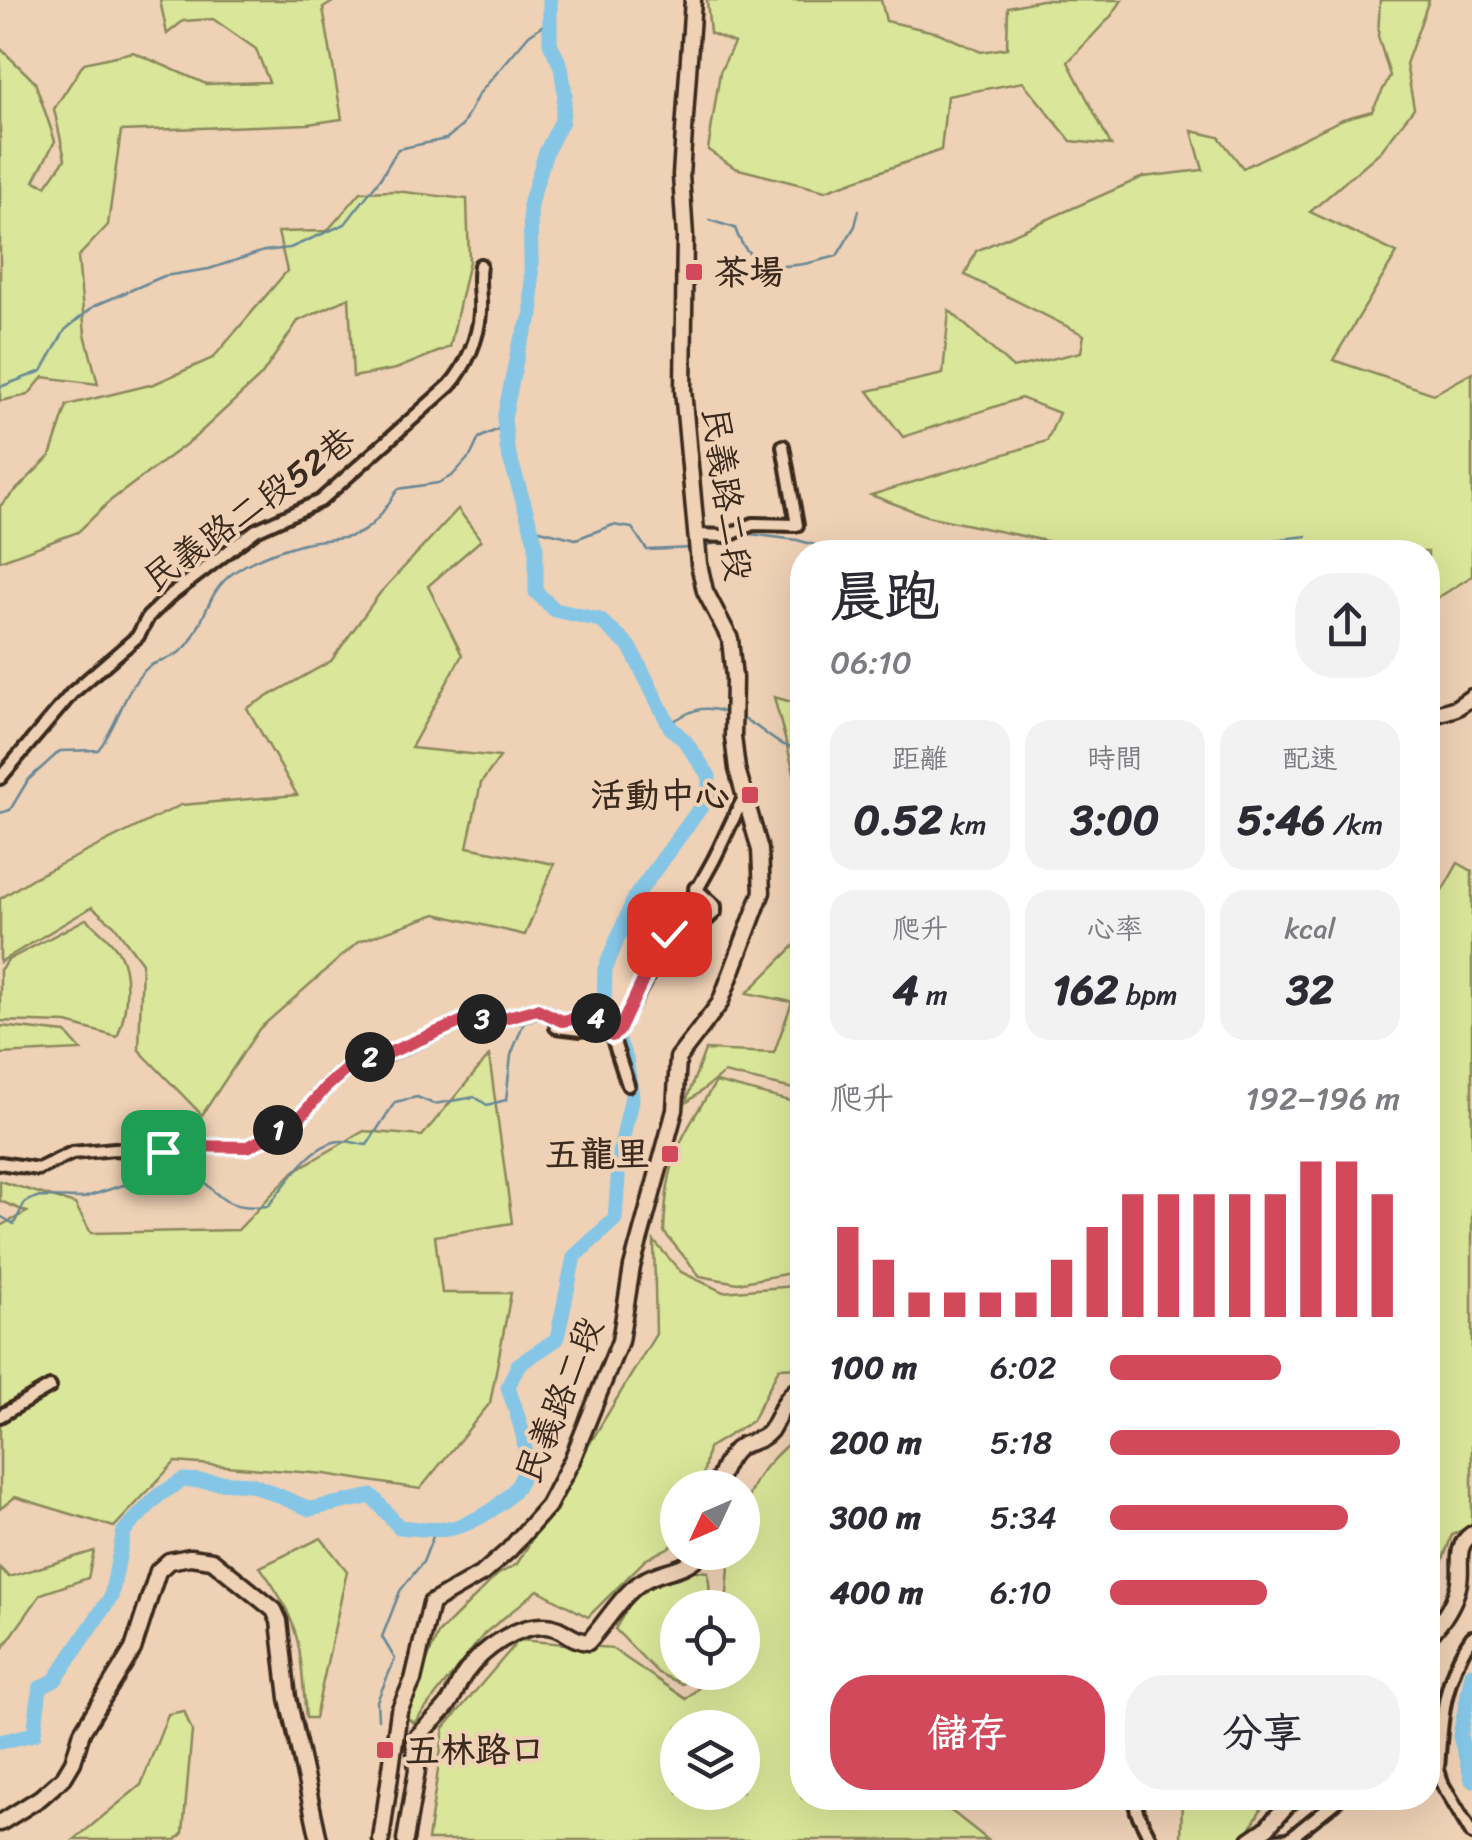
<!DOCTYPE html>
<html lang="zh-TW">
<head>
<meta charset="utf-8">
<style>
  :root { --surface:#fff; --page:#f2f2f3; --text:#2b2b33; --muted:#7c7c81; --accent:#d1495b }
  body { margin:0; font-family:Sriracha,"LXGW WenKai TC",sans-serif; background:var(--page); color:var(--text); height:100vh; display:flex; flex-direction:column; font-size:38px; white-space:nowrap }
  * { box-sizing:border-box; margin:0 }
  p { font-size:32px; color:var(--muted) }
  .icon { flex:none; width:55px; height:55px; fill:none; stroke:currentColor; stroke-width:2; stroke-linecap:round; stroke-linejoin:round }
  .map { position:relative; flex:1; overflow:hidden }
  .drawer { position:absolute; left:790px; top:540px; width:650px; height:1270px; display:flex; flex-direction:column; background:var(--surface); border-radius:40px; box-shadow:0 10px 40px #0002 }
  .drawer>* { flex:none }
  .needle { width:65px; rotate:226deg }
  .buttons { position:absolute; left:660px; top:1470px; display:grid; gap:20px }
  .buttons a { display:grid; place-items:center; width:100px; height:100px; border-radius:50%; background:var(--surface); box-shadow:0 10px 40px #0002; font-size:50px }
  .pin { position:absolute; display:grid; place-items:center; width:85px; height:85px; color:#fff; margin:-42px; border-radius:20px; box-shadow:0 5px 15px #0006 }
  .km { position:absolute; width:50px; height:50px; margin:-25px; border-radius:50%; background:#222; color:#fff; font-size:28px; line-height:50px; text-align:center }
  .round { display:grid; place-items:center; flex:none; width:105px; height:105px; border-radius:40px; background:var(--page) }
  .headline { display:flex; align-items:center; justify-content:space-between; height:170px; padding:0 40px }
  h1 { font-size:55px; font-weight:700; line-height:75px }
  .figures { display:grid; grid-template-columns:repeat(3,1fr); gap:15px; height:170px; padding:10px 40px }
  .figures div { display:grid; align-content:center; border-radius:25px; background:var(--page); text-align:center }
  .figures b { font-size:42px; font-weight:700 }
  .figures small { font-size:28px; font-weight:400 }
  .figures p { font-size:28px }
  .chart { height:280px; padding:20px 40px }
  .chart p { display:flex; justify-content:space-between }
  .chart svg { width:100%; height:180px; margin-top:10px; stroke:var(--accent); stroke-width:6 }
  .cta { display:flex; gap:20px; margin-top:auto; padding:20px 40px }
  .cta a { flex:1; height:115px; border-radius:40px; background:var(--accent); color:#fff; font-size:40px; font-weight:700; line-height:115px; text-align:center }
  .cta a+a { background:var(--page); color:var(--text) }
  ul { padding:0 40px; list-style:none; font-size:32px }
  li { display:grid; grid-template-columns:160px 120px 1fr; align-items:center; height:75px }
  li i { height:25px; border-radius:12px; background:var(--accent) }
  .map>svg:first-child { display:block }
  .green { fill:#dae699; stroke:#8a885c; stroke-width:2.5; fill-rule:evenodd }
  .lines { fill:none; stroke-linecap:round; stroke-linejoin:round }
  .stream { stroke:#678896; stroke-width:2.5 }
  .river { stroke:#85c6e6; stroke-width:15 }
  .street-casing { stroke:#3b2a1e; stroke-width:18 }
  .secondary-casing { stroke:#3b2a1e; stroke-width:21 }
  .street { stroke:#efd1b5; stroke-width:10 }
  .secondary { stroke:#efd1b5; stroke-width:14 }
  .route-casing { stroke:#fff; stroke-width:20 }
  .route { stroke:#d1495b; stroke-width:12 }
  .poi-dot { fill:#d1495b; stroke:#efd1b5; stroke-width:4 }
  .labels { text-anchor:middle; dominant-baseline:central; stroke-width:8; stroke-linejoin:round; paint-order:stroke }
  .poi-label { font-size:35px; font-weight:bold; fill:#3b2a1e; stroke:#efd1b5; text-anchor:start }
  .street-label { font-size:35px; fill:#3b2a1e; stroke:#efd1b5 }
</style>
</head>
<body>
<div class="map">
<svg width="1472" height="1840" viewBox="0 0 1472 1840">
  <rect width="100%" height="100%" fill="#efd1b5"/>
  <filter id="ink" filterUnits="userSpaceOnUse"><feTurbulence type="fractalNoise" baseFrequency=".01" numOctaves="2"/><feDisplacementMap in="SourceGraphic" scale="20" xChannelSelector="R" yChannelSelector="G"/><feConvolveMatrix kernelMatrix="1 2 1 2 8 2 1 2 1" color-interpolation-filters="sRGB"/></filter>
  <g filter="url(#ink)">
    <g class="green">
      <path d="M160,0H336L323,8L342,119L308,124L121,131L108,225L78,257L85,334L98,384L43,377L28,395L0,401V48L35,82L55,141L34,181L46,186L65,159L54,109L84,63L133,52L206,84L269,82L256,49L213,19L183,21L167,34Z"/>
      <path d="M707,0H881L886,21L939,33L981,52L1007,48L1008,7L1041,0H1122L1112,15L1068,62L1111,145L1071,141L1023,82L947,96L941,150L825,191L735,168L708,150L720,72L734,43L710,33Z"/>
      <path d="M1380,0H1429L1406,64L1414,108L1381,151L1310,212L1397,253L1333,360L1434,394L1472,373V576L1428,604V552H1088L1084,549L927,516L871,495L1047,441L1059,413L1021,398L903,437L868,391L943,374L949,310L1013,368L1081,352L1084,335L965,275L976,251L1143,177L1203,170L1192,131L1219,137L1243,168L1343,119L1372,111L1390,76L1378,36Z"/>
      <path d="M395,191L467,199L469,261L450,347L396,369L353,377L349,298L298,321L261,376L193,439L110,501L78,532L0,561V506L50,456L67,405L154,384L213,358L287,271L278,232L327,231L361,192Z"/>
      <path d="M458,509L481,540L428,586L462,655L411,748L500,757L481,783L467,847L554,864L525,935L436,914L359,941L259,1029L202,1115L139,1050L142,963L114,925L92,907L0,962V899L31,879L181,805L297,795L247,708L331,661L380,593Z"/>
      <path d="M774,697L802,705V781L796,780Z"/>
      <path d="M1458,863L1472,871V1525L1452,1535L1428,1600V916Z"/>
      <path d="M86,919C118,946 129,956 126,998C125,1013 123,1023 117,1037L67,1023L0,1021V970L8,960Z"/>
      <path d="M802,938V1091L724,1073L685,1104L705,1050L774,1053L792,1002L747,993Z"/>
      <path d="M0,1026L66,1033L81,1050L0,1054Z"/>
      <path d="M489,1056L512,1223L435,1236L442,1293H511L490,1403L420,1489L325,1474L175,1462L114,1527L15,1497L0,1509V1226L27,1212L0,1201V1181L75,1204L91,1233L238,1230L294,1171L364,1131L422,1136Z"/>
      <path d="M716,1082L802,1104V1277L790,1273L738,1283L700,1276L664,1232C666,1161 678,1141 716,1082Z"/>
      <path d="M654,1241L681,1272L723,1292L794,1286L802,1288V1367L779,1368L752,1421L708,1448L701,1487L678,1488L677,1543L645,1560L588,1617L538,1590L485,1633L414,1723L404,1716L438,1634L497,1575L517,1564L656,1334Z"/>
      <path d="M802,1431V1798H926L954,1813L988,1840H428L444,1728L519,1640L611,1648L686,1699L715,1673L742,1672V1608L726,1607L730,1553L742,1552C743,1485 755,1474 802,1431ZM678,1728H742V1792H678Z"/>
      <path d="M321,1538L347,1571L315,1718H306C300,1651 303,1624 260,1567Z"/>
      <path d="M94,1551L88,1578L41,1594L0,1652V1568L9,1577Z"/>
      <path d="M685,1570L708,1572L711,1607L678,1608V1672L699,1673L682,1684L658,1673L615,1629L631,1602L658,1576Z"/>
      <path d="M184,1711L192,1731L183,1833L176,1840H74L141,1785L168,1714Z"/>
      <path d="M1182,1798H1267L1244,1840H1181Z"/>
    </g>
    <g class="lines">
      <g class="stream">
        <path d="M709,220L735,228C752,280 794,267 837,256L855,226L859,210"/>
        <path d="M0,387L42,371L65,330L94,306L164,276L209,269L264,251L290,248L345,224L380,179L398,149L446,139L462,126L478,95L529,35L549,21"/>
        <path d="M532,528L576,539L613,525L632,528L647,550L693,548"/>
        <path d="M701,547L750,534L797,540L840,552"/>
        <path d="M1251,552L1264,541L1307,536"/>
        <path d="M739,717C767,728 770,746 802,749"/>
        <path d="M669,724C691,710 702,704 727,713"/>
        <path d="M0,813L10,810L28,780L60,751L98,750C118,725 122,695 144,671C155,658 175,662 189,643C206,619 208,591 233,573C251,559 282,549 304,543C327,537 352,543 370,526C381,517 390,501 398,489L438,483L452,476L471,455L479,438L505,426"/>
        <path d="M597,1014L604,1005"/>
        <path d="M0,1216L14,1224L25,1202L37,1197L83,1198L123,1185L154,1190L175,1187L199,1176C222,1201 231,1210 268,1206C285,1186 312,1141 342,1141C350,1141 359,1144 367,1145L395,1102L417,1097L434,1104L475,1097L487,1105L506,1100L511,1055L524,1022L539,1018L554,1022"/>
        <path d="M378,1719L377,1701L395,1659L382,1637L400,1591L423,1562L436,1529"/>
        <path d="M1140,1798L1154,1832"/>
      </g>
      <g class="river">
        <path d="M1472,1674L1460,1736L1472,1780"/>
        <path d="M0,1742L34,1734L40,1688L55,1680L111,1597L124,1531L159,1495L183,1480L251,1484L310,1509L372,1496L399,1527C414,1528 431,1531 446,1529C472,1527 518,1498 524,1471C530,1443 516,1413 508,1387L518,1365L557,1339L574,1257L615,1219L620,1151L632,1096L626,1059L604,1005L605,969L635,897L709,796V776L685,741L670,727L630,647L600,620L555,610L536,592V544L507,448L504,419L519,346L532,314L530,204L546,152L562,121L565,94L561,67L550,43V0"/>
      </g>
      <g class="street-casing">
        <g id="street">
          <path d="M696,535L727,536L753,524L797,525L783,446"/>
          <path d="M0,778L72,693L138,636L148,617L170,596L256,530L320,501L450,385C466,367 479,337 480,312C481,295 477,283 480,265"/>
          <path d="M669,934C688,939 702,924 715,912V906L695,888"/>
          <path d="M556,1027L581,1030L602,1021"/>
          <path d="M612,1036L619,1031C647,972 682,918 713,861C724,840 732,819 744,798"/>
          <path d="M0,1163L38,1169L72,1153L115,1149L163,1152L185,1146L248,1147L298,1120L325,1088L358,1059L391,1053L472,1017L493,1021L537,1009L562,1021L590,1016L602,1021L612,1036L628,1085"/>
          <path d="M0,1416L50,1387"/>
          <path d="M1428,1765L1438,1770L1443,1785L1472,1834"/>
          <path d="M1438,1770C1441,1722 1443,1677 1472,1637"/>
          <path d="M1134,1798L1137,1812L1151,1840"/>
          <path d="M1276,1840L1289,1839L1340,1798"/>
        </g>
      </g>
      <g class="secondary-casing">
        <g id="secondary">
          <path d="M1428,717L1456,708L1472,697"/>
          <path d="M716,1488C721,1473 728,1454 741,1446C751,1441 762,1441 770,1431C782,1413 782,1398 802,1386"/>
          <path d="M1428,1637C1441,1623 1453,1607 1458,1587C1464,1567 1452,1548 1472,1534"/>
          <path d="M0,1823L40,1798L64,1777L73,1762L82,1732L133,1649L158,1571L169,1561L190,1557L212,1560L274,1610L279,1621L288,1698L319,1840"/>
          <path d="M381,1840L399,1711L413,1680L431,1603L483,1573L509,1550L548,1506L572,1460L620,1341L632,1267L675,1110L678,1058L720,1003L762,892L760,850L737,769L733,737L734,678L730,639L705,591L699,564L683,390L685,237L681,175L693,0"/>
          <path d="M405,1840L417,1770L414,1740C424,1728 438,1718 447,1706C455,1696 458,1682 466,1672C483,1649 516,1625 545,1626C562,1626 571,1641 588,1642C605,1624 620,1597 640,1583C661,1568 685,1573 702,1552"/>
          <path d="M1250,1840L1266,1829L1293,1798"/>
        </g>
      </g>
      <use href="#street" class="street"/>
      <use href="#secondary" class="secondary"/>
    </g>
  </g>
  <g class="lines" filter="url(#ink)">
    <g class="route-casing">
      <path id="route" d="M163,1152L184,1146L248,1147L298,1120L325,1088L358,1059L391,1052L472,1017L493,1021L537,1009L562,1021L590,1016L602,1020L612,1036L619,1031L644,978L669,934"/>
    </g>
    <use href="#route" class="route"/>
  </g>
  <g class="poi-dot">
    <rect x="684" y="262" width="20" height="20" rx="5"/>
    <rect x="740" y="785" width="20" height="20" rx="5"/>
    <rect x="660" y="1144" width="20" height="20" rx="5"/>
    <rect x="375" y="1740" width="20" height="20" rx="5"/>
  </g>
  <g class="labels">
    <g class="poi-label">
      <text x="714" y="272">茶場</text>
      <text x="730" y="795" text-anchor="end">活動中心</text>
      <text x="650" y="1154" text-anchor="end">五龍里</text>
      <text x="405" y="1750">五林路口</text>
    </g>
    <g class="street-label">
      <text transform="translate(727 494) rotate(82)">民義路二段</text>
      <text transform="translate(249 509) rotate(-36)">民義路二段52巷</text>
      <text transform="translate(559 1400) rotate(-68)">民義路二段</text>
    </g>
  </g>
</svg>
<div class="buttons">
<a><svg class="needle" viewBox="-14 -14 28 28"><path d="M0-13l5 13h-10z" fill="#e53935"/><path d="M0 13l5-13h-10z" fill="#7c7c81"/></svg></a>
<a><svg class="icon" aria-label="locate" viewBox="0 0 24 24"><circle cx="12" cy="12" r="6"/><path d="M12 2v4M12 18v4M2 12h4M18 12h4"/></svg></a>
<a><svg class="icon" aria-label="layers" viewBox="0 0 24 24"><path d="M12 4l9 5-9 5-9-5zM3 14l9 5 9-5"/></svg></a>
</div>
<div class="pin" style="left:163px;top:1152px;background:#1e9e55"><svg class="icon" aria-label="arrive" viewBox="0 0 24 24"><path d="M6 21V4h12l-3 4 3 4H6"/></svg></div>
<div class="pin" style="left:669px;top:934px;background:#d93025"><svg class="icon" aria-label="check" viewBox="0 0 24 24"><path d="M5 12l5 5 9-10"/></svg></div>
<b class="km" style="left:278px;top:1130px">1</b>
<b class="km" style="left:370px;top:1057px">2</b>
<b class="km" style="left:482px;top:1019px">3</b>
<b class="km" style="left:596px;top:1018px">4</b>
<section class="drawer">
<div class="headline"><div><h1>晨跑</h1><p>06:10</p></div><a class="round"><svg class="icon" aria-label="share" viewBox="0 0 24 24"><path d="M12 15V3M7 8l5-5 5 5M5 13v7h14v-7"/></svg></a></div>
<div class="figures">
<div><p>距離</p><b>0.52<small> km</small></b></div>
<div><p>時間</p><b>3:00</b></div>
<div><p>配速</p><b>5:46<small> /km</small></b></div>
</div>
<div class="figures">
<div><p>爬升</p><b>4<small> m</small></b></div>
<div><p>心率</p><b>162<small> bpm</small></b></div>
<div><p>kcal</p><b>32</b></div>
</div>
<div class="chart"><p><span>爬升</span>192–196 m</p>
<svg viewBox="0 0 160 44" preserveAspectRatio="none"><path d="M5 44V22M15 44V30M25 44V38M35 44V38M45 44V38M55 44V38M65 44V30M75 44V22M85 44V14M95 44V14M105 44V14M115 44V14M125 44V14M135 44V6M145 44V6M155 44V14"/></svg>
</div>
<ul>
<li><b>100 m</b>6:02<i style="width:59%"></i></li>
<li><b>200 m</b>5:18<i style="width:100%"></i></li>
<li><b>300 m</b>5:34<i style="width:82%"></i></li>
<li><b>400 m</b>6:10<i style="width:54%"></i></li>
</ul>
<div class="cta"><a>儲存</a><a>分享</a></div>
</section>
</div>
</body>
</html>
